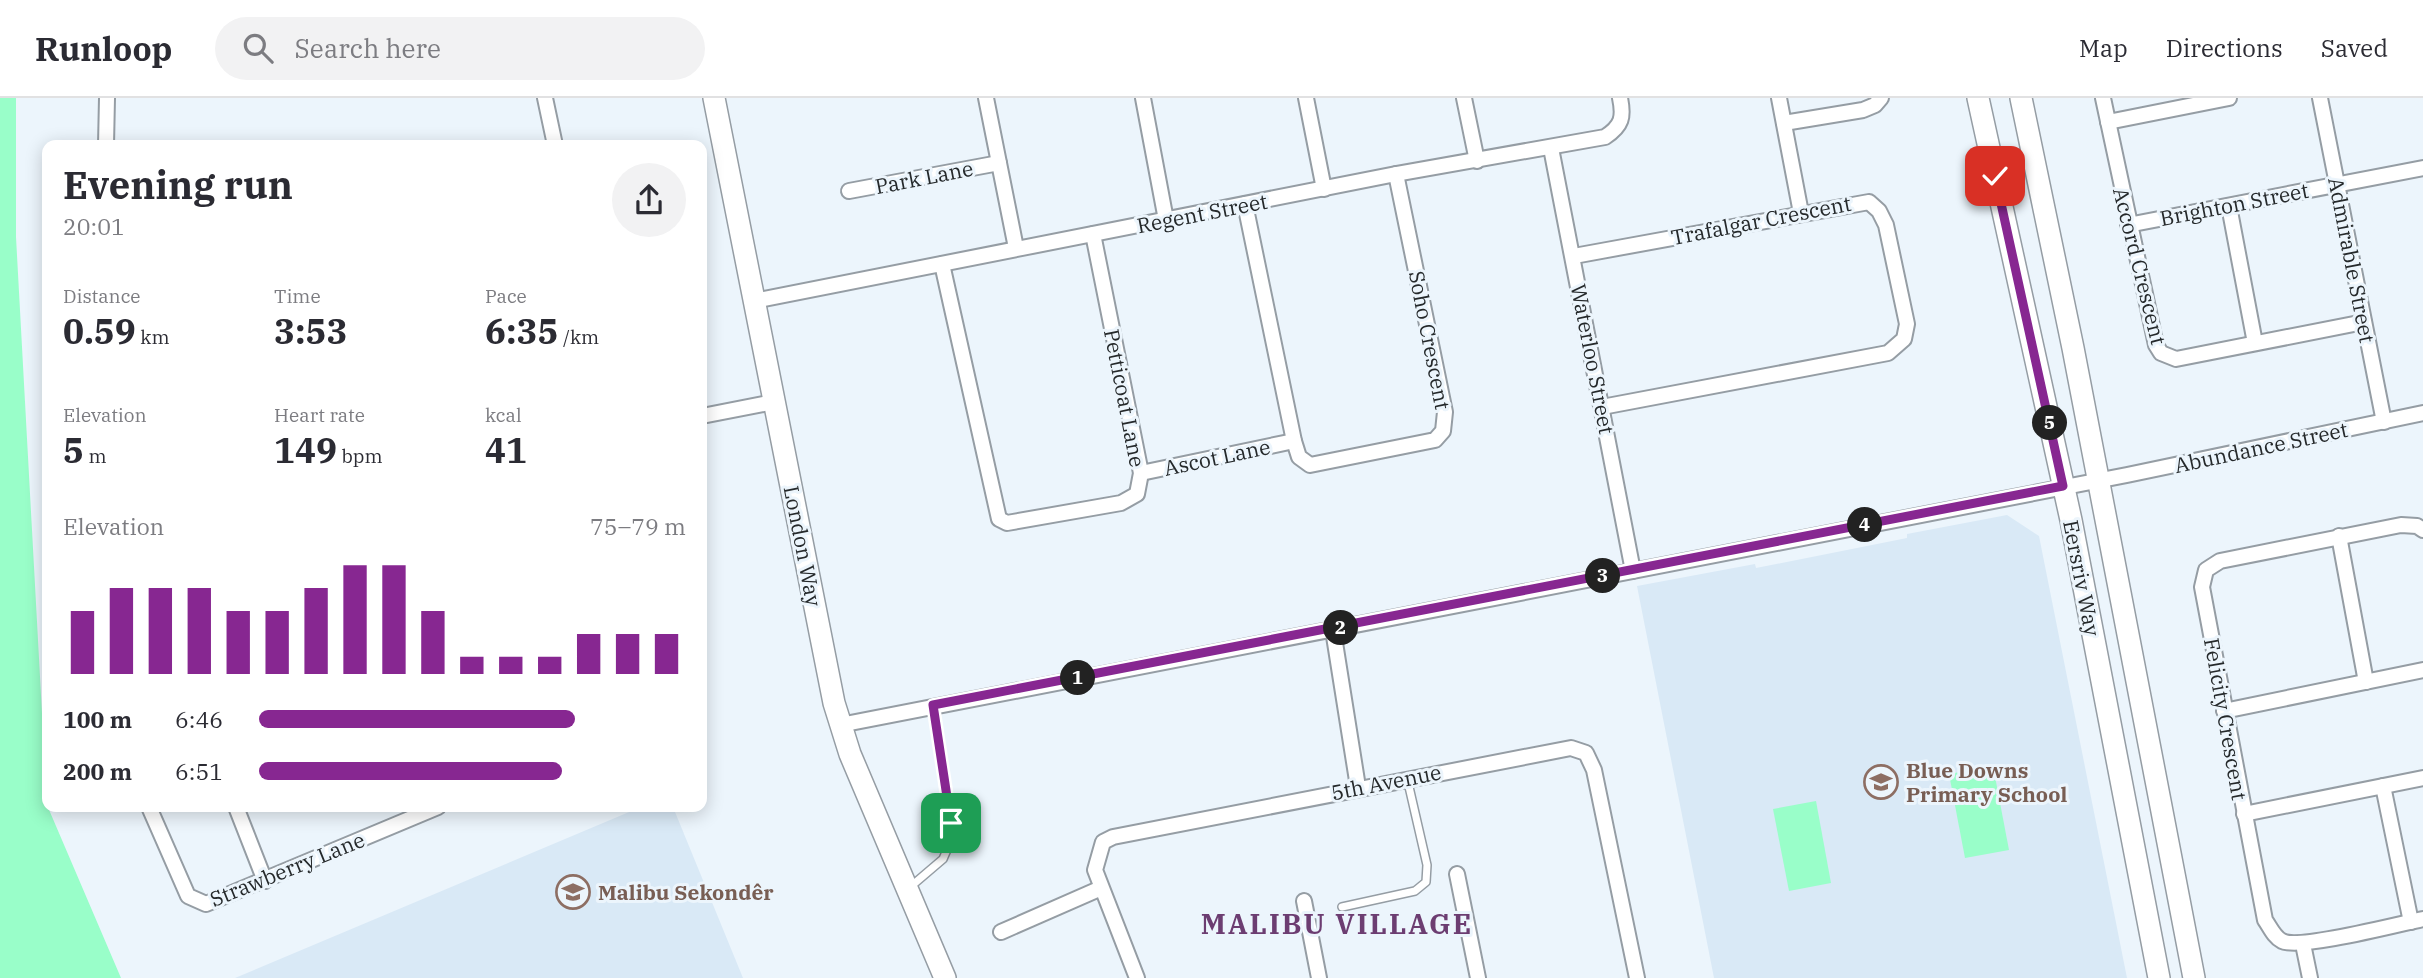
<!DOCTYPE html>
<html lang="en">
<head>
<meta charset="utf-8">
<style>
  :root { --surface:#fff; --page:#f2f2f3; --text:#2b2b33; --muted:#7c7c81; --line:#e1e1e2; --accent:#872791 }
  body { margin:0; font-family:"IBM Plex Serif",serif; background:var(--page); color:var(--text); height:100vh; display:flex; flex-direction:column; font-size:26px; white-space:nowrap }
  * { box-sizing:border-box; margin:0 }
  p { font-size:23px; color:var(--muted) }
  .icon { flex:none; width:38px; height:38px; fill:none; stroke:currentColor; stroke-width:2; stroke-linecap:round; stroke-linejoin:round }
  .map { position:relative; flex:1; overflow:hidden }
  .side { position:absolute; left:42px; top:42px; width:665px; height:672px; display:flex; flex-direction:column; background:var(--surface); border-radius:14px; box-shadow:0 4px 18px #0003 }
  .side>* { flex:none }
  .pin { position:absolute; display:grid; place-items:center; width:60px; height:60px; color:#fff; margin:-30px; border-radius:14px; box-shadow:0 4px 10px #0006 }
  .km { position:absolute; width:35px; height:35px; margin:-18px; border-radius:50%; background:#222; color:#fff; font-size:19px; line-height:35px; text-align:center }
  .round { display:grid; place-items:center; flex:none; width:74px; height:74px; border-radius:37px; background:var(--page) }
  .overview { display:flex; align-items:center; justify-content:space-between; height:119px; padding:0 21px }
  h1 { font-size:38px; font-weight:700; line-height:52px }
  .metrics { display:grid; grid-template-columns:repeat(3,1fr); gap:10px; height:119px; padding:7px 21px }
  .metrics div { display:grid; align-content:center }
  .metrics b { font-size:35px; font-weight:700 }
  .metrics small { font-size:19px; font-weight:400 }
  .metrics p { font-size:19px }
  .chart { height:196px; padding:14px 21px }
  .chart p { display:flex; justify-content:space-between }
  .chart svg { width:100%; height:126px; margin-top:7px; stroke:var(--accent); stroke-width:6 }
  ul { padding:0 21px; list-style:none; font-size:23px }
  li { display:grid; grid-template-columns:112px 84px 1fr; align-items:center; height:52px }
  li i { height:18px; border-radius:9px; background:var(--accent) }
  header { display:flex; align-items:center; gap:42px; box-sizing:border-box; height:98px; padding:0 35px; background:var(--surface); border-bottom:2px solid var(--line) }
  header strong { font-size:33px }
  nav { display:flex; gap:38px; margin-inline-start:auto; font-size:24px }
  .search { width:490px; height:63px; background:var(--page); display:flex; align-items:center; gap:18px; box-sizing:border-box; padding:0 24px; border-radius:38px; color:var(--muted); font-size:26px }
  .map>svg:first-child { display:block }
  .built { fill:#d9e9f6 }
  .green { fill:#99fec9 }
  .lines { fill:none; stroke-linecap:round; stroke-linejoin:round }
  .lane-casing { stroke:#959da4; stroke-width:10 }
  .street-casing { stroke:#959da4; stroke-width:18 }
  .secondary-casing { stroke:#959da4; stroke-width:24 }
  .lane { stroke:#fff; stroke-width:7 }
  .street { stroke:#fff; stroke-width:14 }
  .secondary { stroke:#fff; stroke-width:21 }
  .route-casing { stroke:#fff; stroke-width:14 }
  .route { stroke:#872791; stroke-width:9 }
  .labels { text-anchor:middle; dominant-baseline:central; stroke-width:6; stroke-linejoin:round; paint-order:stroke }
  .street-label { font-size:21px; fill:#25292b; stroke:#ecf5fc }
  .education-label { font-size:21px; font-weight:bold; fill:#785e54; stroke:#ecf5fc; text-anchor:start }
  .district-label { font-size:28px; font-weight:bold; letter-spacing:2px; fill:#6c3d71; stroke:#ecf5fc }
</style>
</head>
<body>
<header>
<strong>Runloop</strong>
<div class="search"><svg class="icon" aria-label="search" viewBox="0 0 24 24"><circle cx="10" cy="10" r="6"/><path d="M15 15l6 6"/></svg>Search here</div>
<nav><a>Map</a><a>Directions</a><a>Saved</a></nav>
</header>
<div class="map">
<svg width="2423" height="880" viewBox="0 0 2423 880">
  <rect width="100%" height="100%" fill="#ecf5fc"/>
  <g class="built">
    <path d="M2007,417L2039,438L2127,880H1714L1637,488L1755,466L1756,470L1907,440V436Z"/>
    <path d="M641,709H673L743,880H235Z"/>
  </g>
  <g class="green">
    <path d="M0,0H16V139L47,707L121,880H0Z"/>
    <path d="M1993,668L2009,752L1965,760L1949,676Z"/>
    <path d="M1816,703L1831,785L1789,793L1773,711Z"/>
  </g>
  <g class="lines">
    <g class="lane-casing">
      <g id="lane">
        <path d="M909,790L943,761L952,740L933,608"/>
        <path d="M1342,809L1415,793L1426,784L1427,767L1407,680"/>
      </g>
    </g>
    <g class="street-casing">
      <g id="street">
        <path d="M545,0L555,47"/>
        <path d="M986,0L1016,150"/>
        <path d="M1143,0L1166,122"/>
        <path d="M1306,0L1324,91"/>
        <path d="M1464,0L1477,63"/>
        <path d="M1779,0L1801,115"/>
        <path d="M2103,0L2156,247L2161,255L2176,261L2364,224"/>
        <path d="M2320,0L2384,324"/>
        <path d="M2108,24L2229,0"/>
        <path d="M1784,25L1863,12L1875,7L1881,0"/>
        <path d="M106,47L107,0"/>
        <path d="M1551,50L1633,473"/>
        <path d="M849,93L999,65"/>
        <path d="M1245,106L1294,343L1299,359L1310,367L1435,342L1443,333L1445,314L1396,76"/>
        <path d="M2229,108L2255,245"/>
        <path d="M2128,127L2423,70"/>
        <path d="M1574,158L1869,104L1879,113L1886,127L1907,226L1904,241L1888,255L1602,309"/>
        <path d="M942,166L999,421L1007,425L1121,405L1137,396L1141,375L1093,136"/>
        <path d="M754,203L1396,76L1605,39C1622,28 1624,19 1620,0"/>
        <path d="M702,318L774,304"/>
        <path d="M1141,375L1294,343"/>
        <path d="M2423,432L2417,428L2401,427L2220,463L2206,472L2202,489L2265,822C2270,829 2274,839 2282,843C2299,852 2399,826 2423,821"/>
        <path d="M2339,438L2366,584"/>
        <path d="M1333,532L1358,689"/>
        <path d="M2224,613L2423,572"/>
        <path d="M840,627L2127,377L2423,315"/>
        <path d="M2383,688L2411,824"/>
        <path d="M149,709L188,798L206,806L438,709"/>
        <path d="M236,709L265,783"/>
        <path d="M2244,716L2423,680"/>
        <path d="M1457,776L1478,880"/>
        <path d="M1304,803L1319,880"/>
        <path d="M1001,834L1099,791"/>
        <path d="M2303,846L2310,880"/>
        <path d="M1137,880L1095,772L1103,744L1113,739L1571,650L1586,655L1594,672L1637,880"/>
      </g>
    </g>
    <g class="secondary-casing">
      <g id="secondary">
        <path d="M714,0L834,605L850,656L945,880"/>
        <path d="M1978,0L2071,422L2159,880"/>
        <path d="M2021,0L2073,250L2194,880"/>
      </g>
    </g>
    <use href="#lane" class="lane"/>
    <use href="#street" class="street"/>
    <use href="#secondary" class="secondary"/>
  </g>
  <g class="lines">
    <g class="route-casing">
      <path id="route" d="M951,725L933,607L2063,388L1995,78"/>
    </g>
    <use href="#route" class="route"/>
  </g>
  <defs>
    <g id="school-ring" transform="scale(1.75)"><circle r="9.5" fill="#ecf5fc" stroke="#8d6e63" stroke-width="1.5"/><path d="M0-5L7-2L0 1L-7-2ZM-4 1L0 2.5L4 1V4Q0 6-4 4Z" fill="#8d6e63"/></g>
  </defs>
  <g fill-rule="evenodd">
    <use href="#school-ring" x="1881" y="684"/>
    <use href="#school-ring" x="573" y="794"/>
  </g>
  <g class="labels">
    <g class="street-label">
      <text transform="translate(924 79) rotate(-11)">Park Lane</text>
      <text transform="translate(2234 106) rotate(-11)">Brighton Street</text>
      <text transform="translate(1202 115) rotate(-11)">Regent Street</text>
      <text transform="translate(1761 122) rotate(-11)">Trafalgar Crescent</text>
      <text transform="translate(2352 162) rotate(79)">Admirable Street</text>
      <text transform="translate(2140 168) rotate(76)">Accord Crescent</text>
      <text transform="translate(1430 242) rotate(79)">Soho Crescent</text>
      <text transform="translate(1593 261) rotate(79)">Waterloo Street</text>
      <text transform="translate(1125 300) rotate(79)">Petticoat Lane</text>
      <text transform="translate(2261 349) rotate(-12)">Abundance Street</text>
      <text transform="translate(1217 359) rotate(-12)">Ascot Lane</text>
      <text transform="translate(803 448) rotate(79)">London Way</text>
      <text transform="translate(2082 480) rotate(79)">Eersriv Way</text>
      <text transform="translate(2226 621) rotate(80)">Felicity Crescent</text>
      <text transform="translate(1386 684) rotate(-11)">5th Avenue</text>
      <text transform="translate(287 771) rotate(-22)">Strawberry Lane</text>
    </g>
    <g class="education-label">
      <text x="1906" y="672">Blue Downs<tspan x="1906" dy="24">Primary School</tspan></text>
      <text x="598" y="794">Malibu Sekondêr</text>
    </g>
    <g class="district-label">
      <text x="1337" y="825">MALIBU VILLAGE</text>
    </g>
  </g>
</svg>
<div class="pin" style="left:951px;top:725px;background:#1e9e55"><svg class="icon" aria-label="arrive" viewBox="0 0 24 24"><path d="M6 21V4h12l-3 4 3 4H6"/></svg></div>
<div class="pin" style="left:1995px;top:78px;background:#d93025"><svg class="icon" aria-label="check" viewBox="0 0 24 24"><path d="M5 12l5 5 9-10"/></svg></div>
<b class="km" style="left:1078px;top:580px">1</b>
<b class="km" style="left:1341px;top:530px">2</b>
<b class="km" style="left:1603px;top:478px">3</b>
<b class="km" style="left:1865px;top:427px">4</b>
<b class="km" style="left:2050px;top:325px">5</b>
<section class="side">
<div class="overview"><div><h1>Evening run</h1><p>20:01</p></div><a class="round"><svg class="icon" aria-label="share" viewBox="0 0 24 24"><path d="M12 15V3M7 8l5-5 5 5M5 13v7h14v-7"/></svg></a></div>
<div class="metrics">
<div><p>Distance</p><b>0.59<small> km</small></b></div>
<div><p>Time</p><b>3:53</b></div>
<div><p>Pace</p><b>6:35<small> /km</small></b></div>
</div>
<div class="metrics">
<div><p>Elevation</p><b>5<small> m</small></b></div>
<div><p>Heart rate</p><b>149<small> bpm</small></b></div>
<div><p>kcal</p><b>41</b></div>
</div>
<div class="chart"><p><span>Elevation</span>75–79 m</p>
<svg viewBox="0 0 160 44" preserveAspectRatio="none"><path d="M5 44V22M15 44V14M25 44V14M35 44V14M45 44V22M55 44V22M65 44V14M75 44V6M85 44V6M95 44V22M105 44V38M115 44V38M125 44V38M135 44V30M145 44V30M155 44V30"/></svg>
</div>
<ul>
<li><b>100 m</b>6:46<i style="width:74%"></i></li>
<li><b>200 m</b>6:51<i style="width:71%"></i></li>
</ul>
</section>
</div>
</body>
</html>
